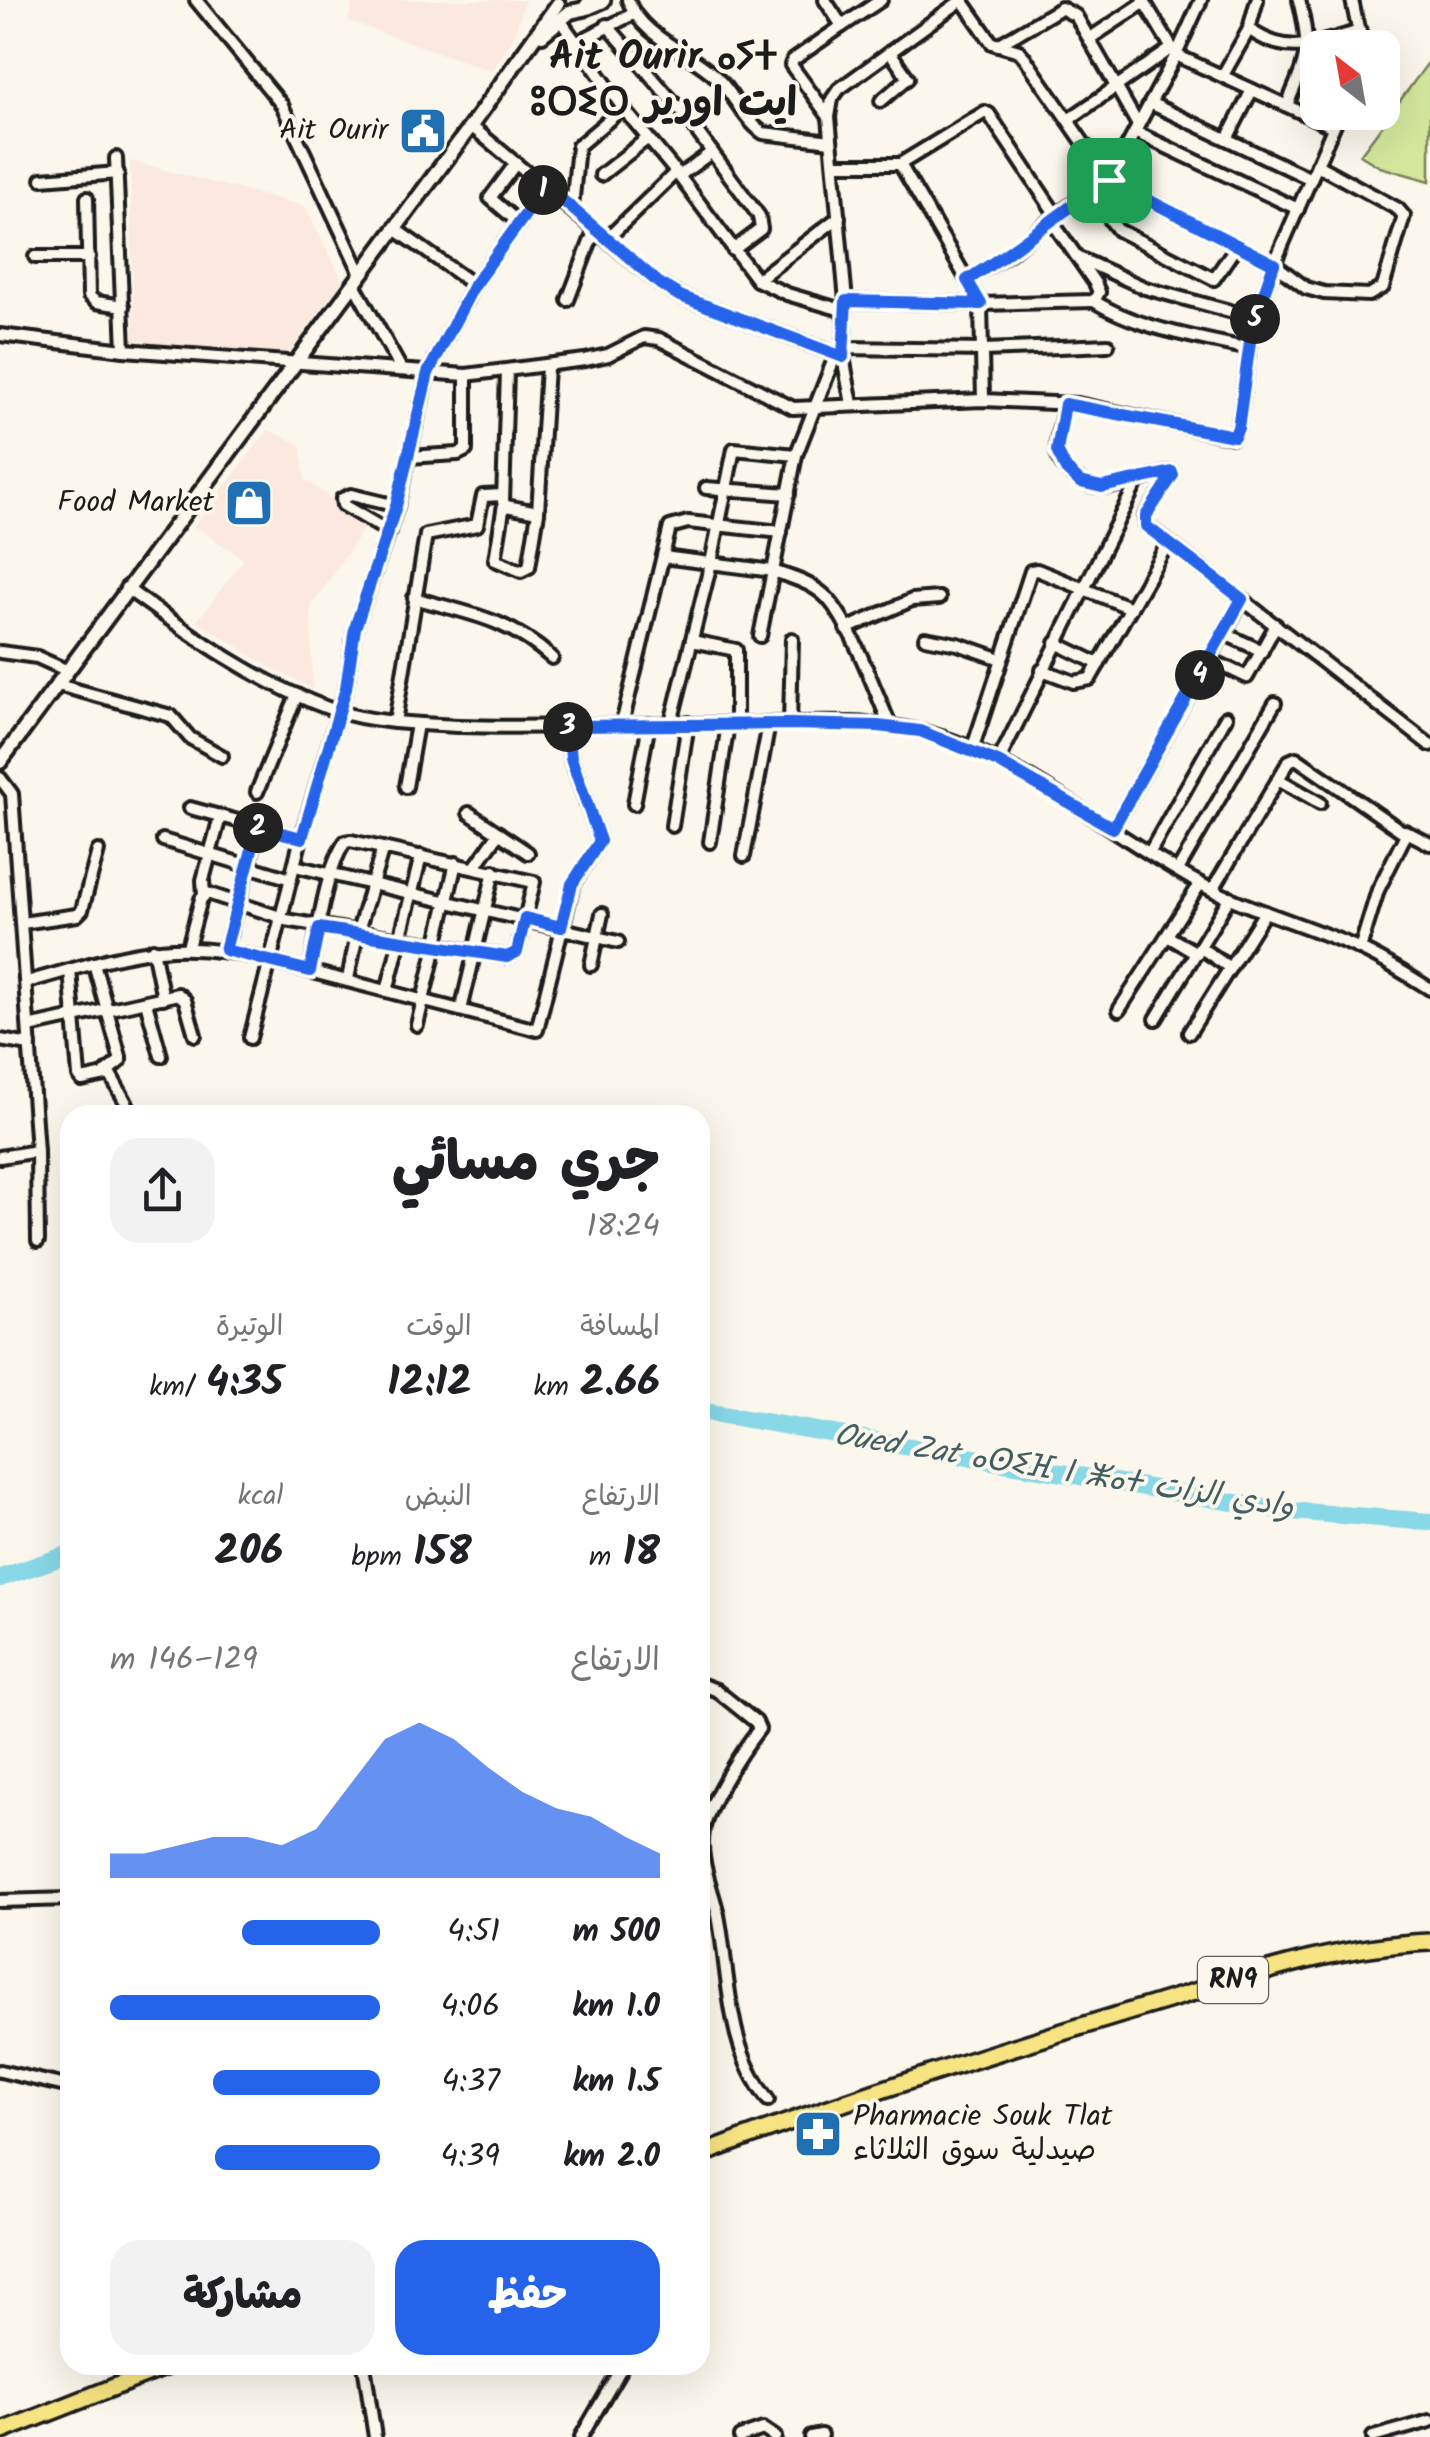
<!DOCTYPE html>
<html lang="ar">
<head>
<meta charset="utf-8">
<style>
  :root { --surface:#fff; --page:#f2f2f2; --text:#202124; --muted:#757577; --accent:#2563eb }
  body { margin:0; font-family:Kalam,"Playpen Sans Arabic","Noto Sans Tifinagh",sans-serif; background:var(--page); color:var(--text); direction:rtl; height:100vh; display:flex; flex-direction:column; font-size:38px; white-space:nowrap }
  * { box-sizing:border-box; margin:0 }
  p { font-size:32px; color:var(--muted) }
  .icon { flex:none; width:55px; height:55px; fill:none; stroke:currentColor; stroke-width:2; stroke-linecap:round; stroke-linejoin:round }
  .map { position:relative; flex:1; overflow:hidden; direction:ltr }
  .sheet { position:absolute; left:60px; top:1105px; width:650px; height:1270px; display:flex; flex-direction:column; background:var(--surface); border-radius:30px; box-shadow:0 10px 40px #0002; direction:rtl }
  .sheet>* { flex:none }
  .needle { width:65px; rotate:329deg }
  .controls { position:absolute; left:1300px; top:30px; display:grid; gap:20px }
  .controls a { display:grid; place-items:center; width:100px; height:100px; border-radius:20px; background:var(--surface); box-shadow:0 10px 40px #0002; font-size:50px }
  .pin { position:absolute; display:grid; place-items:center; width:85px; height:85px; color:#fff; margin:-42px; border-radius:20px; box-shadow:0 5px 15px #0006 }
  .km { position:absolute; width:50px; height:50px; margin:-25px; border-radius:50%; background:#222; color:#fff; font-size:28px; line-height:50px; text-align:center }
  .round { display:grid; place-items:center; flex:none; width:105px; height:105px; border-radius:30px; background:var(--page) }
  .head { display:flex; align-items:center; justify-content:space-between; height:170px; padding:0 50px }
  h1 { font-size:55px; font-weight:800; line-height:75px }
  .stats { display:grid; grid-template-columns:repeat(3,1fr); gap:15px; height:170px; padding:10px 50px }
  .stats div { display:grid; align-content:center }
  .stats b { font-size:42px; font-weight:800 }
  .stats small { font-size:28px; font-weight:400 }
  .stats p { font-size:28px }
  .chart { height:280px; padding:20px 50px }
  .chart p { display:flex; justify-content:space-between }
  .chart svg { width:100%; height:180px; margin-top:10px; fill:var(--accent); opacity:.7 }
  .primary-button { display:flex; gap:20px; margin-top:auto; padding:20px 50px }
  .primary-button a { flex:1; height:115px; border-radius:30px; background:var(--accent); color:#fff; font-size:40px; font-weight:800; line-height:115px; text-align:center }
  .primary-button a+a { background:var(--page); color:var(--text) }
  ul { padding:0 50px; list-style:none; font-size:32px }
  li { display:grid; grid-template-columns:160px 120px 1fr; align-items:center; height:75px }
  li i { height:25px; border-radius:12px; background:var(--accent) }
  .map>svg:first-child { display:block }
  .built { fill:#fbe9e0 }
  .green { fill:#d4e79c; stroke:#78825c; stroke-width:2.5 }
  .lines { fill:none; stroke-linecap:round; stroke-linejoin:round }
  .river { stroke:#89d8e7; stroke-width:18 }
  .minor-casing { stroke:#1c1c1c; stroke-width:18 }
  .tertiary-casing { stroke:#1c1c1c; stroke-width:20 }
  .secondary-casing { stroke:#1c1c1c; stroke-width:22 }
  .primary-casing { stroke:#1c1c1c; stroke-width:22 }
  .minor { stroke:#fbf7ec; stroke-width:10 }
  .tertiary { stroke:#fbf7ec; stroke-width:12 }
  .secondary { stroke:#fbf7ec; stroke-width:15 }
  .primary { stroke:#f6e381; stroke-width:15 }
  .route-casing { stroke:#fff; stroke-width:20 }
  .route { stroke:#2563eb; stroke-width:12 }
  .labels { text-anchor:middle; dominant-baseline:central; stroke-width:8; stroke-linejoin:round; paint-order:stroke }
  .shield { fill:#fbf7ec; stroke:#5f5e5a; stroke-width:2.5 }
  .shield-label { font-size:28px; font-weight:bold; fill:#1c1c1c }
  .poi-label { font-size:30px; fill:#1c1c1c; stroke:#fbf7ec; text-anchor:end }
  .water-label { font-size:32px; font-style:italic; fill:#425e63; stroke:#fbf7ec }
  .district-label { font-size:40px; font-weight:bold; fill:#1c1c1c; stroke:#fbf7ec }
</style>
</head>
<body>
<div class="map">
<svg width="1430" height="2437" viewBox="0 0 1430 2437">
  <rect width="100%" height="100%" fill="#fbf7ec"/>
  <filter id="ink" filterUnits="userSpaceOnUse"><feTurbulence type="fractalNoise" baseFrequency=".01" numOctaves="2"/><feDisplacementMap in="SourceGraphic" scale="20" xChannelSelector="R" yChannelSelector="G"/><feConvolveMatrix kernelMatrix="1 2 1 2 8 2 1 2 1" color-interpolation-filters="sRGB"/></filter>
  <g filter="url(#ink)">
    <g class="built">
      <path d="M350,0H525L514,36L492,71L348,21L352,7Z"/>
      <path d="M130,161L305,206L343,281L285,358L134,343Z"/>
      <path d="M268,430L300,444L305,479L366,525L311,607L312,688L271,668L197,621L244,559L194,526Z"/>
    </g>
    <path class="green" d="M1430,60V181L1380,167L1360,155Z"/>
    <g class="lines">
      <g class="river">
        <path d="M700,1411L1278,1510L1430,1522"/>
        <path d="M0,1578L70,1554"/>
      </g>
      <g class="minor-casing">
        <g id="minor">
          <path d="M196,0L282,105L361,274"/>
          <path d="M628,0C642,38 689,51 717,78C734,94 743,119 763,133L831,141"/>
          <path d="M825,0L842,26L793,60L791,65L829,117"/>
          <path d="M962,0L992,43L1019,51L1025,58L1109,180L1274,264L1306,288L1324,293L1369,295L1383,287L1404,216L1398,209L1317,165"/>
          <path d="M1143,0L1176,55L1333,127"/>
          <path d="M1257,0L1249,29C1287,58 1318,43 1360,31"/>
          <path d="M1352,0L1362,48"/>
          <path d="M560,20L623,108L676,172L757,280L787,294L845,311"/>
          <path d="M607,25L687,118L759,216L761,229L733,250"/>
          <path d="M842,26L881,0"/>
          <path d="M1089,39L1145,2"/>
          <path d="M576,43L633,14"/>
          <path d="M998,45L1061,8L1076,16L1138,125"/>
          <path d="M1223,75L1249,29"/>
          <path d="M881,101L908,78L890,52"/>
          <path d="M1150,103L1311,179"/>
          <path d="M1287,105C1307,58 1312,51 1299,0"/>
          <path d="M1068,120L1172,48"/>
          <path d="M471,126L660,284L680,296L843,357"/>
          <path d="M1135,132L1298,209"/>
          <path d="M1227,139L1252,90"/>
          <path d="M116,158L124,350"/>
          <path d="M516,163L490,198L519,223"/>
          <path d="M834,164H900L985,112L989,114L1056,215L1109,180L1176,55L1201,0"/>
          <path d="M900,164L981,304L983,400"/>
          <path d="M601,175L648,138"/>
          <path d="M679,176L712,152"/>
          <path d="M42,179L118,173"/>
          <path d="M1120,185L1111,221L1118,230L1214,279L1237,245"/>
          <path d="M87,198L89,296L96,302L123,306"/>
          <path d="M572,208L578,146L623,108"/>
          <path d="M395,229L474,285"/>
          <path d="M608,238L676,172"/>
          <path d="M35,257H89"/>
          <path d="M1081,259L1145,288L1255,318"/>
          <path d="M757,280L839,217"/>
          <path d="M967,280L1010,253L1055,216"/>
          <path d="M354,284L401,369"/>
          <path d="M568,300L595,229"/>
          <path d="M846,301L981,304L1094,301L1099,292L1095,283L1051,220"/>
          <path d="M1094,301C1136,328 1200,338 1249,349"/>
          <path d="M0,335L124,350L466,375L585,360L608,355L644,337L659,339L793,408L983,400L1078,404L1233,437L1238,428L1252,328L1274,264L1340,112"/>
          <path d="M843,348L984,350L1108,345"/>
          <path d="M836,354L796,455L773,571C790,577 809,582 823,594C849,616 876,694 891,727"/>
          <path d="M507,372L503,502L506,506L538,512L547,367"/>
          <path d="M852,404L843,357L846,301L829,117L832,99L839,89L962,0"/>
          <path d="M1065,404C1063,418 1056,436 1057,451C1057,458 1063,466 1068,471C1097,503 1138,477 1172,472L1173,475L1145,516L1146,525L1430,745"/>
          <path d="M408,457L458,454L466,450V375"/>
          <path d="M706,488L789,494"/>
          <path d="M504,504L495,560L521,571L529,567L538,512"/>
          <path d="M389,532L343,505L342,499L351,495L397,506"/>
          <path d="M663,557L773,571L760,636"/>
          <path d="M126,588C191,635 257,683 333,710C373,723 419,724 460,726C553,729 646,723 739,724C796,724 865,718 920,731C1018,754 1110,835 1197,882C1248,910 1305,924 1358,948C1383,959 1406,974 1430,989"/>
          <path d="M414,598C470,614 507,618 552,658"/>
          <path d="M846,629L912,600L939,598"/>
          <path d="M1223,633L1262,651"/>
          <path d="M925,638L958,644L1001,659"/>
          <path d="M692,641L736,650V724"/>
          <path d="M1056,643L1099,664"/>
          <path d="M0,652L37,657L68,671"/>
          <path d="M1209,659L1247,677L1276,625"/>
          <path d="M1042,670L1074,682L1090,679L1168,543"/>
          <path d="M58,685L171,716L190,738L222,756"/>
          <path d="M395,722L426,535L477,525L483,496L503,495"/>
          <path d="M671,723L711,563L734,449L796,455"/>
          <path d="M622,724L670,527L688,522L781,532"/>
          <path d="M790,724L792,639"/>
          <path d="M972,750L1031,571L1037,570L1131,608"/>
          <path d="M998,762L1137,482"/>
          <path d="M0,778L12,794L37,1151L0,1157"/>
          <path d="M1278,779L1320,803"/>
          <path d="M406,787L417,724"/>
          <path d="M257,792L297,695"/>
          <path d="M634,804L649,724"/>
          <path d="M190,808L301,838"/>
          <path d="M469,813L528,853"/>
          <path d="M672,826L688,723"/>
          <path d="M1113,828L1243,599"/>
          <path d="M1405,831L1430,844"/>
          <path d="M163,840L291,879"/>
          <path d="M710,842L728,724"/>
          <path d="M1150,852L1226,717"/>
          <path d="M744,856L769,724"/>
          <path d="M295,866L618,942"/>
          <path d="M475,867L499,833"/>
          <path d="M1178,870L1275,703"/>
          <path d="M1213,889L1289,761L1296,758L1406,834L1378,890L1360,949"/>
          <path d="M204,895L203,880L220,817"/>
          <path d="M280,919L507,957L517,952L534,882L351,841L345,842C324,873 318,934 310,971"/>
          <path d="M22,923L77,915L82,910L98,851"/>
          <path d="M1167,936L1197,953"/>
          <path d="M188,947L201,899L207,893L280,917"/>
          <path d="M1201,948L1230,968"/>
          <path d="M153,949L163,998"/>
          <path d="M225,950L259,827"/>
          <path d="M94,963L120,1057V1061L106,1072"/>
          <path d="M591,965L602,914"/>
          <path d="M70,970L79,1076L82,1080L110,1074L133,1115"/>
          <path d="M348,979L357,934L383,848"/>
          <path d="M27,982C121,956 171,934 270,961L301,838L346,688L355,628L397,506L428,373L474,285L545,187"/>
          <path d="M387,991L421,856"/>
          <path d="M146,1002L161,1056"/>
          <path d="M461,1010L494,871"/>
          <path d="M1119,1010L1200,884"/>
          <path d="M1156,1019L1230,897"/>
          <path d="M417,1025L456,863"/>
          <path d="M29,1027L178,994L185,1000L195,1035"/>
          <path d="M1189,1033L1265,912"/>
          <path d="M250,1038L270,961L537,1030L573,884L600,841L571,759L568,726"/>
          <path d="M0,1040L30,1045"/>
          <path d="M37,1151L38,1241"/>
          <path d="M700,1684L716,1690L756,1722L759,1729C740,1753 709,1801 703,1831C698,1860 712,1887 718,1915C730,1978 726,2047 768,2100"/>
          <path d="M0,1901L70,1899"/>
          <path d="M0,2071L70,2087"/>
          <path d="M364,2365L375,2437"/>
          <path d="M581,2437L623,2365"/>
          <path d="M740,2437L763,2429L775,2437"/>
          <path d="M811,2437L821,2435"/>
          <path d="M1373,2437L1430,2421"/>
        </g>
      </g>
      <g class="tertiary-casing">
        <g id="tertiary">
          <path d="M542,35L570,12L584,9L591,0"/>
          <path d="M0,762L471,126L558,4"/>
        </g>
      </g>
      <g class="secondary-casing">
        <path id="secondary" d="M588,6L602,0"/>
      </g>
      <g class="primary-casing">
        <g id="primary">
          <path d="M700,2155C845,2099 993,2053 1141,2008C1237,1980 1329,1946 1430,1942"/>
          <path d="M0,2432L170,2365"/>
        </g>
      </g>
      <use href="#minor" class="minor"/>
      <use href="#tertiary" class="tertiary"/>
      <use href="#secondary" class="secondary"/>
      <use href="#primary" class="primary"/>
    </g>
  </g>
  <g class="lines" filter="url(#ink)">
    <g class="route-casing">
      <path id="route" d="M1109,180L1274,264L1252,328L1238,428L1234,436L1065,404L1057,451L1066,469L1080,482L1102,487L1172,472L1173,475L1146,516V526L1242,599L1113,828L998,762L920,731L878,726L790,724L568,726L571,758L600,841L572,884L561,927L525,918L517,952L507,957L319,928L310,971L225,950L258,827L302,838L346,688L355,628L396,506L428,373L474,285L546,186L660,284L680,296L843,357L846,301L981,304L967,280C1017,249 1060,212 1109,180Z"/>
    </g>
    <use href="#route" class="route"/>
  </g>
  <defs>
    <g id="civic-square" transform="scale(2.5)"><rect x="-9" y="-9" width="18" height="18" rx="4" fill="#1f6fb2" stroke="#fbf7ec"/><path d="M-.6-6.5H3V-4.5H.6V-3L4-1V1h2V6H-6V1h2V-1L-.6-3ZM-1.2 2.5V6h2.4V2.5Z" fill="#fff"/></g>
    <g id="shop-square" transform="scale(2.5)"><rect x="-9" y="-9" width="18" height="18" rx="4" fill="#1f6fb2" stroke="#fbf7ec"/><path d="M-5-2.5h2.3a2.7 3.5 0 0 1 5.4 0H5L5.5 6h-11ZM-1.5-2.5h3a1.5 2.3 0 0 0-3 0Z" fill="#fff"/></g>
    <g id="pharmacy-square" transform="scale(2.5)"><rect x="-9" y="-9" width="18" height="18" rx="4" fill="#1f6fb2" stroke="#fbf7ec"/><path d="M-2-6h4v4h4v4h-4v4h-4v-4h-4v-4h4Z" fill="#fff"/></g>
  </defs>
  <g fill-rule="evenodd">
    <use href="#civic-square" x="423" y="131"/>
    <use href="#shop-square" x="249" y="503"/>
    <use href="#pharmacy-square" x="818" y="2134"/>
  </g>
  <g class="labels">
    <rect class="shield" x="1198" y="1957" width="70" height="46" rx="8"/>
    <g class="shield-label">
      <text x="1233" y="1980">RN9</text>
    </g>
    <g class="poi-label">
      <text x="388" y="131">Ait Ourir</text>
      <text x="214" y="503">Food Market</text>
      <text x="853" y="2117" text-anchor="start">Pharmacie Souk Tlat<tspan x="853" dy="34">صيدلية سوق الثلاثاء</tspan></text>
    </g>
    <g class="water-label">
      <text transform="translate(1064 1472) rotate(9)">Oued Zat ⴰⵙⵉⴼ ⵏ ⵥⴰⵜ وادي الزات</text>
    </g>
    <g class="district-label">
      <text x="663" y="58">Ait Ourir ⴰⵢⵜ<tspan x="663" dy="46">ⵓⵔⵉⵔ ايت اورير</tspan></text>
    </g>
  </g>
</svg>
<div class="controls">
<a><svg class="needle" viewBox="-14 -14 28 28"><path d="M0-13l5 13h-10z" fill="#e53935"/><path d="M0 13l5-13h-10z" fill="#757577"/></svg></a>
</div>
<div class="pin" style="left:1109px;top:180px;background:#1e9e55"><svg class="icon" aria-label="arrive" viewBox="0 0 24 24"><path d="M6 21V4h12l-3 4 3 4H6"/></svg></div>
<b class="km" style="left:543px;top:190px">1</b>
<b class="km" style="left:258px;top:828px">2</b>
<b class="km" style="left:568px;top:727px">3</b>
<b class="km" style="left:1200px;top:675px">4</b>
<b class="km" style="left:1255px;top:319px">5</b>
<section class="sheet">
<div class="head"><div><h1>جري مسائي</h1><p>18:24</p></div><a class="round"><svg class="icon" aria-label="share" viewBox="0 0 24 24"><path d="M12 15V3M7 8l5-5 5 5M5 13v7h14v-7"/></svg></a></div>
<div class="stats">
<div><p>المسافة</p><b>2.66<small> km</small></b></div>
<div><p>الوقت</p><b>12:12</b></div>
<div><p>الوتيرة</p><b>4:35<small> /km</small></b></div>
</div>
<div class="stats">
<div><p>الارتفاع</p><b>18<small> m</small></b></div>
<div><p>النبض</p><b>158<small> bpm</small></b></div>
<div><p>kcal</p><b>206</b></div>
</div>
<div class="chart"><p><span>الارتفاع</span>129–146 m</p>
<svg viewBox="0 0 160 44" preserveAspectRatio="none"><path d="M0 44V38L10 38L20 36L30 34L40 34L50 36L60 32L70 21L80 10L90 6L100 10L110 17L120 23L130 27L140 29L150 34L160 38V44z"/></svg>
</div>
<ul>
<li><b>500 m</b>4:51<i style="width:51%"></i></li>
<li><b>1.0 km</b>4:06<i style="width:100%"></i></li>
<li><b>1.5 km</b>4:37<i style="width:62%"></i></li>
<li><b>2.0 km</b>4:39<i style="width:61%"></i></li>
</ul>
<div class="primary-button"><a>حفظ</a><a>مشاركة</a></div>
</section>
</div>
</body>
</html>
